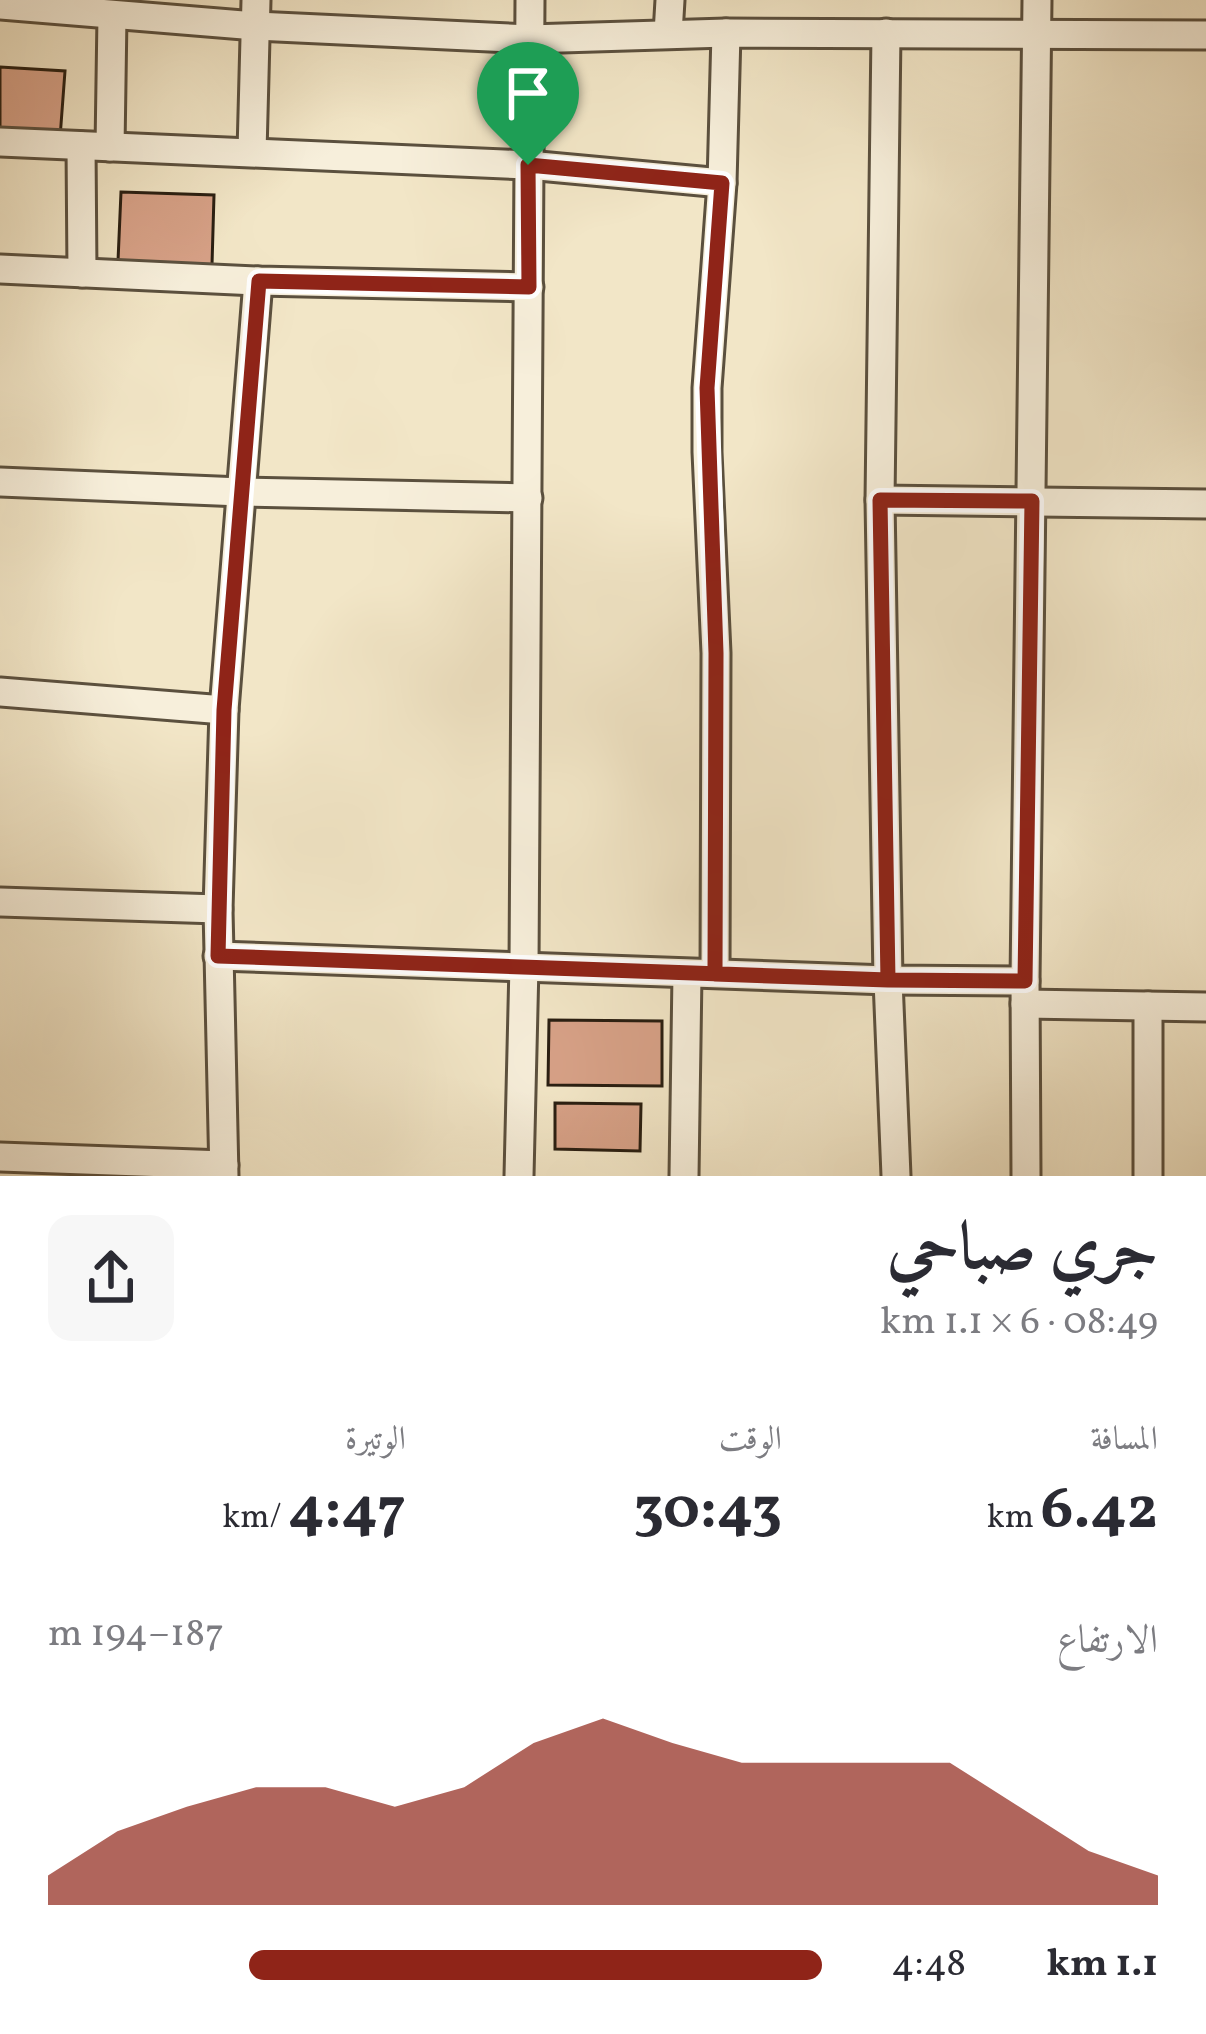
<!DOCTYPE html>
<html lang="ar">
<head>
<meta charset="utf-8">
<style>
  :root { --surface:#fff; --page:#f7f7f7; --text:#2b2b33; --muted:#7c7c81; --accent:#8f2418 }
  body { margin:0; font-family:Vollkorn,Amiri,serif; background:var(--page); color:var(--text); direction:rtl; height:100vh; display:flex; flex-direction:column; font-size:45px; white-space:nowrap }
  * { box-sizing:border-box; margin:0 }
  p { font-size:39px; color:var(--muted) }
  .icon { flex:none; width:66px; height:66px; fill:none; stroke:currentColor; stroke-width:2; stroke-linecap:round; stroke-linejoin:round }
  .map { position:relative; height:1176px; overflow:hidden; direction:ltr }
  .side { display:flex; flex-direction:column; background:var(--surface); flex:1 }
  .side>* { flex:none }
  .pin { position:absolute; display:grid; place-items:center; width:102px; height:102px; color:#fff; margin:-123px -51px; border-radius:50% 50% 50% 0; rotate:-45deg; box-shadow:0 0 12px #0007 }
  .pin .icon { rotate:45deg }
  .round { display:grid; place-items:center; flex:none; width:126px; height:126px; border-radius:24px; background:var(--page) }
  .headline { display:flex; align-items:center; justify-content:space-between; height:204px; padding:0 48px }
  h1 { font-size:66px; font-weight:700; line-height:90px }
  .metrics { display:grid; grid-template-columns:repeat(3,1fr); gap:18px; height:204px; padding:12px 48px }
  .metrics div { display:grid; align-content:center }
  .metrics b { font-size:60px; font-weight:700 }
  .metrics small { font-size:33px; font-weight:400 }
  .metrics p { font-size:33px }
  .chart { height:336px; padding:24px 48px }
  .chart p { display:flex; justify-content:space-between }
  .chart svg { width:100%; height:216px; margin-top:12px; fill:var(--accent); opacity:.7 }
  ul { padding:0 48px; list-style:none; font-size:39px }
  li { display:grid; grid-template-columns:192px 144px 1fr; align-items:center; height:90px }
  li i { height:30px; border-radius:15px; background:var(--accent) }
  .map>svg:first-child { display:block }
  .building { fill:#d7a187; stroke:#291e11; stroke-width:3 }
  .lines { fill:none; stroke-linecap:round; stroke-linejoin:round }
  .minor-casing { stroke:#5b503e; stroke-width:33 }
  .minor { stroke:#f7efdb; stroke-width:27 }
  .route-casing { stroke:#fff; stroke-width:24 }
  .route { stroke:#8f2418; stroke-width:15 }
</style>
</head>
<body>
<div class="map">
<svg width="1206" height="1176" viewBox="0 0 1206 1176">
  <rect width="100%" height="100%" fill="#f2e6c7"/>
  <filter id="stains"><feTurbulence type="fractalNoise" baseFrequency=".00167" numOctaves="4"/><feColorMatrix values="0 0 0 0 .2 0 0 0 0 .09 0 0 0 0 .02 0 0 0 .5 -.17"/></filter>
  <radialGradient id="worn" r=".72"><stop offset=".6" stop-color="#630" stop-opacity="0"/><stop offset="1" stop-color="#630" stop-opacity=".3"/></radialGradient>
  <g class="building">
    <path d="M0,67L65,71L60,138L0,134Z"/>
    <path d="M121,192L214,195L212,265L118,261Z"/>
    <path d="M549,1020L662,1021V1086L548,1085Z"/>
    <path d="M555,1103L641,1104L640,1151L555,1149Z"/>
  </g>
  <g class="lines">
    <g class="minor-casing">
      <g id="minor">
        <path d="M0,5L256,26L529,39L726,33L1206,35"/>
        <path d="M886,33L880,500L888,980L896,1176"/>
        <path d="M668,34L670,0"/>
        <path d="M0,142L528,165L722,183"/>
        <path d="M81,146L82,273"/>
        <path d="M110,147L112,16"/>
        <path d="M252,152L256,0"/>
        <path d="M0,269L258,281L529,287"/>
        <path d="M0,482L241,492L528,498"/>
        <path d="M880,500L1206,504"/>
        <path d="M0,692L224,710"/>
        <path d="M0,902L218,909"/>
        <path d="M218,956L888,980L1025,981"/>
        <path d="M715,973L716,653L707,452V388L722,183L726,33"/>
        <path d="M1025,1004L1206,1007"/>
        <path d="M0,1157L224,1165"/>
        <path d="M224,1176L218,909L224,710L258,281"/>
        <path d="M519,1176L524,965L530,0"/>
        <path d="M684,1176L687,974"/>
        <path d="M1026,1176L1025,981L1037,0"/>
        <path d="M1148,1176V1006"/>
      </g>
    </g>
    <use href="#minor" class="minor"/>
  </g>
  <g class="lines">
    <g class="route-casing">
      <path id="route" d="M528,165L529,287L259,281L224,710L218,956L888,980L1025,981L1032,501L880,500L888,980L715,974L716,653L707,388L722,183L528,165"/>
    </g>
    <use href="#route" class="route"/>
  </g>
  <rect width="100%" height="100%" filter="url(#stains)"/>
  <rect width="100%" height="100%" fill="url(#worn)"/>
</svg>
<div class="pin" style="left:528px;top:165px;background:#1e9e55"><svg class="icon" aria-label="arrive" viewBox="0 0 24 24"><path d="M6 21V4h12l-3 4 3 4H6"/></svg></div>
</div>
<section class="side">
<div class="headline"><div><h1>جري صباحي</h1><p>08:49 · 6 × 1.1 km</p></div><a class="round"><svg class="icon" aria-label="share" viewBox="0 0 24 24"><path d="M12 15V3M7 8l5-5 5 5M5 13v7h14v-7"/></svg></a></div>
<div class="metrics">
<div><p>المسافة</p><b>6.42<small> km</small></b></div>
<div><p>الوقت</p><b>30:43</b></div>
<div><p>الوتيرة</p><b>4:47<small> /km</small></b></div>
</div>
<div class="chart"><p><span>الارتفاع</span>187–194 m</p>
<svg viewBox="0 0 160 44" preserveAspectRatio="none"><path d="M0 44V38L10 29L20 24L30 20L40 20L50 24L60 20L70 11L80 6L90 11L100 15L110 15L120 15L130 15L140 24L150 33L160 38V44z"/></svg>
</div>
<ul>
<li><b>1.1 km</b>4:48<i style="width:74%"></i></li>
</ul>
</section>
</body>
</html>
